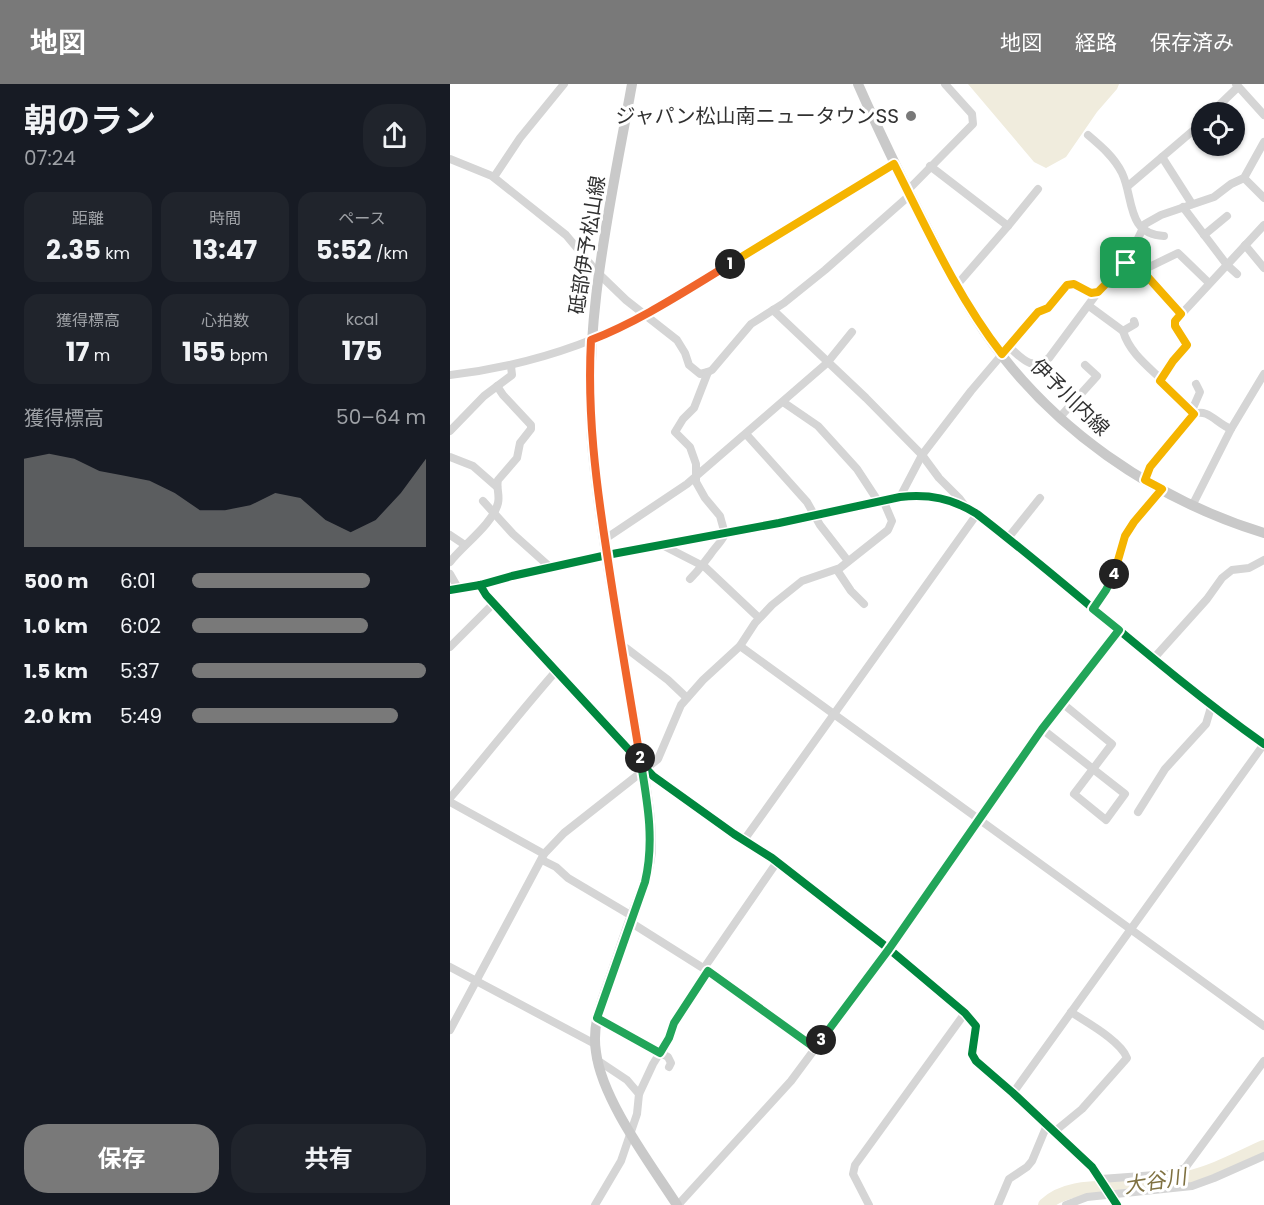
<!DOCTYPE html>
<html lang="ja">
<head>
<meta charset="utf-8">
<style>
  :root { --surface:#171b24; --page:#20242c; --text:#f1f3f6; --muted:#9ea1a6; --accent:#797979 }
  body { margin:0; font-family:Poppins,"Noto Sans JP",sans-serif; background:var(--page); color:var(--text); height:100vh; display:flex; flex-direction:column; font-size:22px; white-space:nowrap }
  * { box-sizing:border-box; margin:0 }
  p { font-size:20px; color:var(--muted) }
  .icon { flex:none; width:33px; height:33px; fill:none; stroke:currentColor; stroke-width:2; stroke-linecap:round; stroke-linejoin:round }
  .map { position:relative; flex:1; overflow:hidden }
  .side { display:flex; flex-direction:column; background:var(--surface); width:450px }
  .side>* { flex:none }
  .fabs { position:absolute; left:741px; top:18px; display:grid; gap:12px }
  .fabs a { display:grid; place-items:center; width:54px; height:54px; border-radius:50%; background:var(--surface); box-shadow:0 2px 4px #0004; font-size:30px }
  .pin { position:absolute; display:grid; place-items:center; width:51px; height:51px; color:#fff; margin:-26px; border-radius:12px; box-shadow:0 3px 9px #0006 }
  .km { position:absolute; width:30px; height:30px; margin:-15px; border-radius:50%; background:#222; color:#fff; font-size:16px; line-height:30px; text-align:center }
  .round { display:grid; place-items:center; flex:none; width:63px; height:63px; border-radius:24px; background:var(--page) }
  .head { display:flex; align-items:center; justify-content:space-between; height:102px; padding:0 24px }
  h1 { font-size:33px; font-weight:700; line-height:45px }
  .metrics { display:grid; grid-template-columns:repeat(3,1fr); gap:9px; height:102px; padding:6px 24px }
  .metrics div { display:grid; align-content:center; border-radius:15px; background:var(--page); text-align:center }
  .metrics b { font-size:26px; font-weight:700 }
  .metrics small { font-size:16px; font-weight:400 }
  .metrics p { font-size:16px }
  .chart { height:168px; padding:12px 24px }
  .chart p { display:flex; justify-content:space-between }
  .chart svg { width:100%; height:108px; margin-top:6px; fill:var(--accent); opacity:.7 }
  .primary-button { display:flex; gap:12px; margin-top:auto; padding:12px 24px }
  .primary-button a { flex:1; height:69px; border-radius:24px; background:var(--accent); color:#fff; font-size:24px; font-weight:700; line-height:69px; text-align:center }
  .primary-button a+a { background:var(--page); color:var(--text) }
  ul { padding:0 24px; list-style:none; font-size:20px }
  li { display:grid; grid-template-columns:96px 72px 1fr; align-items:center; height:45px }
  li i { height:15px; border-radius:8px; background:var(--accent) }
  header { display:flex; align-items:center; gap:36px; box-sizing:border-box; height:84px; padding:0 30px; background:var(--accent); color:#fff }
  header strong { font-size:28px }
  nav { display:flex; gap:33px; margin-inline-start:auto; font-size:21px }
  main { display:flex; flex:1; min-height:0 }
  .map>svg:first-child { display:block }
  .water { fill:#f0ecdd }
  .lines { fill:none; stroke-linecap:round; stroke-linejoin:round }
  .river { stroke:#f0ecdd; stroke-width:14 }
  .minor { stroke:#d5d5d5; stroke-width:8 }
  .major { stroke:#c9c9c9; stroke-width:10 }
  .cycleway-casing { stroke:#fff; stroke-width:11 }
  .cycleway { stroke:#00873e; stroke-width:8 }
  .split-1-casing { stroke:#fff; stroke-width:12 }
  .split-2-casing { stroke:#fff; stroke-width:12 }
  .split-3-casing { stroke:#fff; stroke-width:12 }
  .split-4-casing { stroke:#fff; stroke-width:12 }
  .split-5-casing { stroke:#fff; stroke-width:12 }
  .split-1 { stroke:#f5b400; stroke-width:8 }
  .split-2 { stroke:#f0652b; stroke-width:8 }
  .split-3 { stroke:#22a559; stroke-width:8 }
  .split-4 { stroke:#22a559; stroke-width:8 }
  .split-5 { stroke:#f5b400; stroke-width:8 }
  .poi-dot { fill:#797979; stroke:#fff; stroke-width:2 }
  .labels { text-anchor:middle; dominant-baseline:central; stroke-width:6; stroke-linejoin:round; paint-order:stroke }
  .poi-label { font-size:20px; fill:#313131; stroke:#fff; text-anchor:end }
  .street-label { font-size:20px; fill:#313131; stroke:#fff }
  .water-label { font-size:21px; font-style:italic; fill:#7f7141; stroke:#fff }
</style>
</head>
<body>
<header>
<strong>地図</strong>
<nav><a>地図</a><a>経路</a><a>保存済み</a></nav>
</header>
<main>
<section class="side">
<div class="head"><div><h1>朝のラン</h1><p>07:24</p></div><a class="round"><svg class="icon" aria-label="share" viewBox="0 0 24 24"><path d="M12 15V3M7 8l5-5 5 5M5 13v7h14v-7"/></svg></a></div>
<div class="metrics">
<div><p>距離</p><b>2.35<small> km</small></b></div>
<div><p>時間</p><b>13:47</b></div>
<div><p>ペース</p><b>5:52<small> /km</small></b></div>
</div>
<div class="metrics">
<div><p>獲得標高</p><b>17<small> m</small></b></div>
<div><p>心拍数</p><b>155<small> bpm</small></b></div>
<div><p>kcal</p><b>175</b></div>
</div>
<div class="chart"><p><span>獲得標高</span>50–64 m</p>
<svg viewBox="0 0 160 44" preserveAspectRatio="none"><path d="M0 44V8L10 6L20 8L30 13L40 15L50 17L60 22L70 29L80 29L90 27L100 22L110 24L120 33L130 38L140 33L150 22L160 8V44z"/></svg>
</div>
<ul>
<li><b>500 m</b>6:01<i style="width:76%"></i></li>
<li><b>1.0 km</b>6:02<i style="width:75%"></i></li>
<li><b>1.5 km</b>5:37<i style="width:100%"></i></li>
<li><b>2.0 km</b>5:49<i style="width:88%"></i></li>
</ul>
<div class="primary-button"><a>保存</a><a>共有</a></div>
</section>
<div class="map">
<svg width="814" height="1121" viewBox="0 0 814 1121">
  <rect width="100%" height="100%" fill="#fff"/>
  <path class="water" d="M518,0H669L667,5L647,28L616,73L596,84L584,78Z"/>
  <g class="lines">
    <path class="river" d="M595,1121C614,1103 643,1104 669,1103C691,1101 716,1099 737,1094C764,1088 789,1074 814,1063"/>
    <g class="minor">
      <path d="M786,0L814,31"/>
      <path d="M762,28L788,3"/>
      <path d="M638,51C651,62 664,73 672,89C684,114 676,150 714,152"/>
      <path d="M712,73L742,120"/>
      <path d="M0,75L42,92L116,151L148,189L176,216L227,256L235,269L239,281L250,290L258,288L262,286L301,240L334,219L375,186L460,111"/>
      <path d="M480,82L558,142L506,202"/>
      <path d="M44,93L70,54L114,0"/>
      <path d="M794,94L814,114"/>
      <path d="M678,102L752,39"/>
      <path d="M458,106L523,40L522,30L495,0"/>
      <path d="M733,123L777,181L787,190"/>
      <path d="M558,142L588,105"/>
      <path d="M754,151L777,132"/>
      <path d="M795,161L814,184"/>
      <path d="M676,179C699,190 716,210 731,230"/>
      <path d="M691,187L728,169L759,199"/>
      <path d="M639,222L673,247"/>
      <path d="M323,226L416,314L472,371L489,394L509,414L515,422"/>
      <path d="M684,237L685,240L673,247C679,267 695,280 710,294"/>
      <path d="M558,262C573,275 580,287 599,274L648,208"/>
      <path d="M0,291C69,283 133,264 195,231L444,80"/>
      <path d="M333,318L368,342L407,385L428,417"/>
      <path d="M744,330L710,297L723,277L737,261L726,246L725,237L814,141"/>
      <path d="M744,330L743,324L750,308L746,300"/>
      <path d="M610,333L647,292L635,281"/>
      <path d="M0,347L34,312L62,291L61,282"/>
      <path d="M296,350L357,418L370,441L398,477"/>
      <path d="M0,373L23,382L47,403"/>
      <path d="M695,396L700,383L744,330C758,324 767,340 781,345"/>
      <path d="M450,413L472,371L521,307L588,228L598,224L617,201L624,200L641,209L648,208L676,179L695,140L711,131L764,113L781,100L794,94L814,58"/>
      <path d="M33,417L63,450L101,484"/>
      <path d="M742,422L781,345L814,290"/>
      <path d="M0,451L15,461"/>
      <path d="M558,454L590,414"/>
      <path d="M155,455L237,400L377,279L402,248"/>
      <path d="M214,462L255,483L309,534"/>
      <path d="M0,478C13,461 43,440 48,419C50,411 46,404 48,396L67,374L70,359L81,345V341L53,311L47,302"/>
      <path d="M387,486L401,507L414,520"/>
      <path d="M0,490L8,504"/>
      <path d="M240,495C250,485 252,481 260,471C265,463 271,459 275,450L270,432L255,414L246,398V380L240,363L225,348L233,335L244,324L258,288"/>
      <path d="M30,501L36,511L203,692L284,750L322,774L439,865L515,929L526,942L522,970L526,977L563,1009L642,1083L667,1121"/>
      <path d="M0,506L30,501L62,492L157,471L329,439L450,413C479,410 502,414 527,430C624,505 714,589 814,660"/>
      <path d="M643,525L663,494L675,452L684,438L712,405"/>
      <path d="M290,562L814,942"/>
      <path d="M0,563L44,519"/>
      <path d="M172,565L176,564L218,596L237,614"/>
      <path d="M704,574L757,515L772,494L782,486L799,484L814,476"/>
      <path d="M592,645L675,710L656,736L624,710L662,660L612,619"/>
      <path d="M0,714C36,672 70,628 107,586"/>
      <path d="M0,718L94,770"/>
      <path d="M688,728L715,685L756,640L762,620"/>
      <path d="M294,756L527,430"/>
      <path d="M92,776L106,783L118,794L182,832"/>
      <path d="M180,838L272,896L365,964"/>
      <path d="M0,883L145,960"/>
      <path d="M254,884L327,778"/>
      <path d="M147,934L218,973L221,979L219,983"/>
      <path d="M0,946L94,770L114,749L208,675L231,621L253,596L290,562L305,539L322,521L352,497L390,484L438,446L442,437L433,416"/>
      <path d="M147,976L177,996L189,1010"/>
      <path d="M563,1009L814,660"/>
      <path d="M604,1048L632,1025L677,974C671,957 636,938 621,928"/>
      <path d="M651,1095L719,1090L735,1084L814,977"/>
      <path d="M145,1121L171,1077L187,1030L189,1010L203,980L219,954L224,939L258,887"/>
      <path d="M228,1121L341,997L439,865L592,645L669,546"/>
      <path d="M419,1121L403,1090L405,1081L515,929"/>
      <path d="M548,1121L559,1095L577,1083L582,1077L597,1041"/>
      <path d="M616,1121L637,1113L742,1102L764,1094L814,1072"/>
    </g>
    <g class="major">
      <path d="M182,0C160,122 131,244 143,369C152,458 169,546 184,634C190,676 201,719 201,761C201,787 190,810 181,834C173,856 166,878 158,900C150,922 142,943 146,968C152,1016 200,1079 227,1121"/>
      <path d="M408,0C430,50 454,99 479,148C496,182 513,216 534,247C600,344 703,415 814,449"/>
    </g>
    <g class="cycleway-casing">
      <g id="cycleway">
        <path d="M30,501L36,511L203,692L284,750L322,774L439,865L515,929L526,942L522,970L526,977L563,1009L642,1083L667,1121"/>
        <path d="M0,506L30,501L62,492L157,471L329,439L450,413C479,410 502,414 527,430C624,505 714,589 814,660"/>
      </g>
    </g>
    <use href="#cycleway" class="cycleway"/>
  </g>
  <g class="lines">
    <g class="split-1-casing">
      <path id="split-1" d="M280,180L444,80C477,145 507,212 552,270L588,228L598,224L617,201L624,200L641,209L648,208L676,179"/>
    </g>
    <g class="split-2-casing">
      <path id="split-2" d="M190,674C179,606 167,538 157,470C146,399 137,329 141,256C190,237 235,207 280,180"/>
    </g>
    <g class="split-3-casing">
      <path id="split-3" d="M190,674C197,716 205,756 195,798L147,934L210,969L219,954L224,939L258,887L365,964L371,956"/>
    </g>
    <g class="split-4-casing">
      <path id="split-4" d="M371,956L439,865L592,645L669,546L643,525L656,506L664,490"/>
    </g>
    <g class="split-5-casing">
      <path id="split-5" d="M664,490L675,452L684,438L712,405L695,396L700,383L744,330L710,297L723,277L737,261L725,242V237L731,230L695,190L676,179"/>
    </g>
    <use href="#split-1" class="split-1"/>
    <use href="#split-2" class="split-2"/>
    <use href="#split-3" class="split-3"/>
    <use href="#split-4" class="split-4"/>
    <use href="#split-5" class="split-5"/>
  </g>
  <circle class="poi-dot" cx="461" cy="32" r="6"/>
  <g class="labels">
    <g class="poi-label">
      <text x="449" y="32">ジャパン松山南ニュータウンSS</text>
    </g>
    <g class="street-label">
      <text transform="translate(137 161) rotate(-81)">砥部伊予松山線</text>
      <text transform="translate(620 313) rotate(44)">伊予川内線</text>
    </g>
    <g class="water-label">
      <text transform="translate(705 1097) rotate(-9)">大谷川</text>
    </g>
  </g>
</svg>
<div class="fabs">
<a><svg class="icon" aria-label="locate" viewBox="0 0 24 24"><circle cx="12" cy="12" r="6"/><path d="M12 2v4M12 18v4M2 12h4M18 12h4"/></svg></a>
</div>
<div class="pin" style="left:676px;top:179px;background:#1e9e55"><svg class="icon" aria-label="arrive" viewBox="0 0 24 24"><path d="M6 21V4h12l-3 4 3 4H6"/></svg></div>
<b class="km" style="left:280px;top:180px">1</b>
<b class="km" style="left:190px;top:674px">2</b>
<b class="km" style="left:371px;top:956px">3</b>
<b class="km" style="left:664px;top:490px">4</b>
</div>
</main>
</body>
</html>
